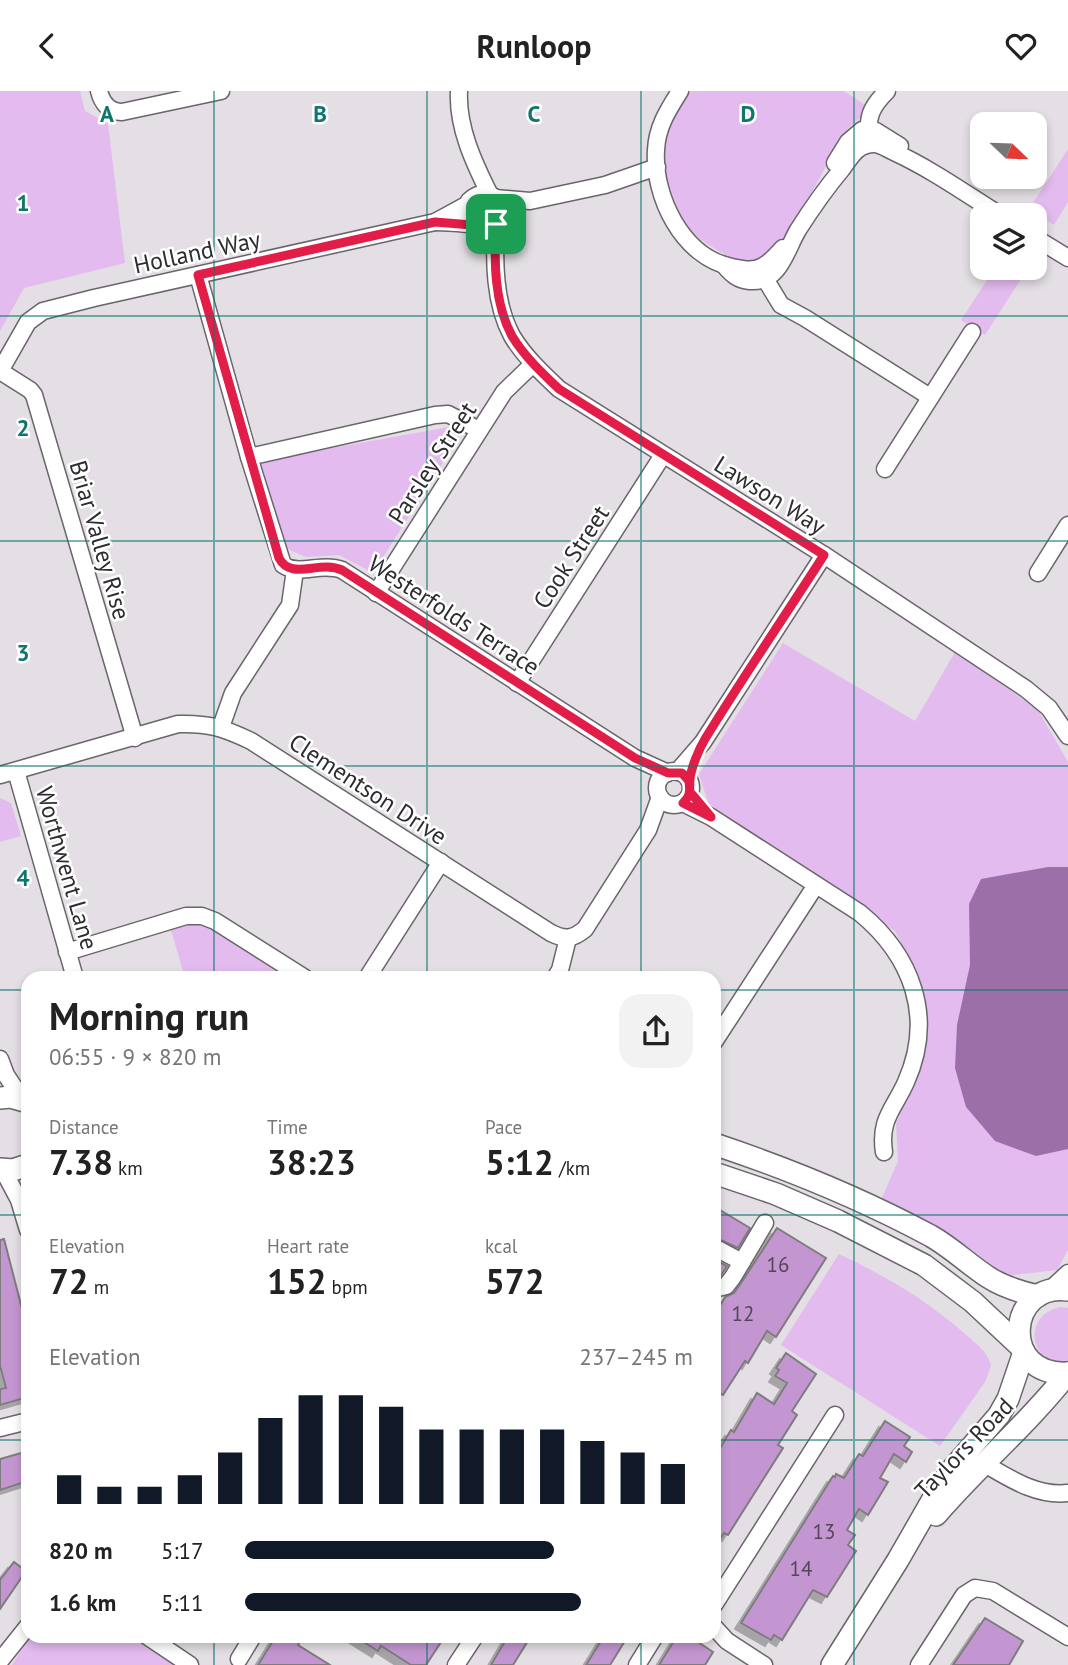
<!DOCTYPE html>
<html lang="en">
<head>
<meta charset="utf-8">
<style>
  :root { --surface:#fff; --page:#f2f2f2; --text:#222; --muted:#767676; --accent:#111827 }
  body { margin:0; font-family:"PT Sans",sans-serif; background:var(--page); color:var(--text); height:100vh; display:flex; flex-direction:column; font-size:26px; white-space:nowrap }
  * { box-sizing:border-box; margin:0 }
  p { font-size:23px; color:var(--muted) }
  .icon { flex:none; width:38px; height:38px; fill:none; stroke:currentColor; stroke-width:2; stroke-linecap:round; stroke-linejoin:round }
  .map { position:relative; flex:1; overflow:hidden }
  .sheet { position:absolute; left:21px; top:880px; width:700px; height:672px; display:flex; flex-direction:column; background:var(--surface); border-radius:21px; box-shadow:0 4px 10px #0003 }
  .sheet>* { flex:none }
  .needle { width:46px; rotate:113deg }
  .buttons { position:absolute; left:970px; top:21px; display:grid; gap:14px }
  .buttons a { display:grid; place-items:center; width:77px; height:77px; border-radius:14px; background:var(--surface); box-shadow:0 4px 10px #0003; font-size:35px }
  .pin { position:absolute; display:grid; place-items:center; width:60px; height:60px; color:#fff; margin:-30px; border-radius:14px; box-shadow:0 4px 10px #0006 }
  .round { display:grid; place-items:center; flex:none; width:74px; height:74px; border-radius:21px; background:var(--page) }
  .headline { display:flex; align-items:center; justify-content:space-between; height:119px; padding:0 28px }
  h1 { font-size:38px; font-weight:700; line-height:52px }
  .figures { display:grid; grid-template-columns:repeat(3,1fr); gap:10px; height:119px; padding:7px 28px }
  .figures div { display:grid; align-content:center }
  .figures b { font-size:35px; font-weight:700 }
  .figures small { font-size:19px; font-weight:400 }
  .figures p { font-size:19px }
  .chart { height:196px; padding:14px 28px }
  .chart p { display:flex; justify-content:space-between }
  .chart svg { width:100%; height:126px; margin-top:7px; stroke:var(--accent); stroke-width:6 }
  ul { padding:0 28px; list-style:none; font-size:23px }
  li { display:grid; grid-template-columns:112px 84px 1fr; align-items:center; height:52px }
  li i { height:18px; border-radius:9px; background:var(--accent) }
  header { display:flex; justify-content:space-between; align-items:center; height:91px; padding:0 28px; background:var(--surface); font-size:32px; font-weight:700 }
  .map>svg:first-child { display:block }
  .green { fill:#e3bbef }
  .water { fill:#9c6fa8 }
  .building { fill:#c496d1; stroke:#7e7b7f; stroke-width:2; filter:url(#shadow) }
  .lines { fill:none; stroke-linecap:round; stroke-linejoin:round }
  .minor-casing { stroke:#69656a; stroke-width:19 }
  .major-casing { stroke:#69656a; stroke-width:24 }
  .minor { stroke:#fff; stroke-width:16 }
  .major { stroke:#fff; stroke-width:21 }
  .route-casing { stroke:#fff; stroke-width:14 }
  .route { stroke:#e11d48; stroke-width:9 }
  .grid { fill:none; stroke:#0f766e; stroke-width:2; stroke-opacity:0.55 }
  .labels { text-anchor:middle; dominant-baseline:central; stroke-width:5; stroke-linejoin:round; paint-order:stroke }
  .number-label { font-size:21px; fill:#534657 }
  .street-label { font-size:24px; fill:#2d2c2e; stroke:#fff }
  .grid-label { font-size:23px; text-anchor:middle; font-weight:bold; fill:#0f766e; stroke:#fff; stroke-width:5; stroke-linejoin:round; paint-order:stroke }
</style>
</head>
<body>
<header><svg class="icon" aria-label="back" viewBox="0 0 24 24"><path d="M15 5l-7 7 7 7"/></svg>Runloop<svg class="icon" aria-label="heart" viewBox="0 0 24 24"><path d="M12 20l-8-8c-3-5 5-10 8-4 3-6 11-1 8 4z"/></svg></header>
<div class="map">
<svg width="1068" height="1574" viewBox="0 0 1068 1574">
  <defs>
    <filter id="shadow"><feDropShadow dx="-6" dy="6" stdDeviation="0" flood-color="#0004"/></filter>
  </defs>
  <rect width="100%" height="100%" fill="#e3dfe4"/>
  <g class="green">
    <path d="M0,0H80L85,20L108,33L125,172L24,197L0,240Z"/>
    <path d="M690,0H844L868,16C862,28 851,32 844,43C826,71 786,164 753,171C740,174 724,164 714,157C702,150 690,141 682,129C667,107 660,68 667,42C671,27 681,13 690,0Z"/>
    <path d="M1068,58V111L1054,134L1029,118Z"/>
    <path d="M995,177H1028L985,244L961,229Z"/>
    <path d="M449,336L455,353L373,482L339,464L306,466L285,457L260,370Z"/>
    <path d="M783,552L915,630L955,561L1038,619L1068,671V1159L1057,1179L1006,1185L958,1149L881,1109L898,1070L896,1033L926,960L923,897L895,840L709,714L699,683Z"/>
    <path d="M0,707L11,712L21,745L0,751Z"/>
    <path d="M197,833L216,839L293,887H185L171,839L186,834Z"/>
    <path d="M839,1163C885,1185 925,1208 964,1242C975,1252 988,1260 991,1275L985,1291L940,1355L781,1254Z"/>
    <path d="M1061,1216L1068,1217V1270C1030,1277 1020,1224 1061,1216Z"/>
    <path d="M30,1545H140L178,1574H12Z"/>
  </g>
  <path class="water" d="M1048,776H1068V1058L1036,1065L995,1050L966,1016L955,977L957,934L970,874L969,813L981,788Z"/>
  <g class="building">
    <path d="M720,1119L750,1137L738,1157L714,1146V1129Z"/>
    <path d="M777,1137L826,1167L776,1246L767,1240L748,1272L745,1270L723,1304L714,1299V1225L725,1206L734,1202L741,1192Z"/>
    <path d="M4,1148L28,1241V1306L0,1314V1298L6,1297L0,1275V1149Z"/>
    <path d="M714,1168L727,1175L720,1186L714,1187Z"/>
    <path d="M786,1262L816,1283L792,1320L797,1324L778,1354L783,1357L728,1444L724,1442L714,1457V1367L731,1339L734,1341L757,1302L774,1313L787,1292L775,1285L779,1279L776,1277Z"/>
    <path d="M885,1330L910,1346L904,1355L912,1361L906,1371L894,1363L880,1387L888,1391L868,1424L859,1418L847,1439L855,1444L848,1454L856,1460L827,1506L813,1499L782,1549L774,1544L771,1549L741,1532L833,1385L835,1386L836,1383L844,1387L859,1363L863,1365Z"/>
    <path d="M28,1360V1390L0,1399V1368Z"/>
    <path d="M14,1471L26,1480L0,1518V1489Z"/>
    <path d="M985,1527L1023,1550L1009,1574H953Z"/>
    <path d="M276,1545H304L298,1554L330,1574H258Z"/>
    <path d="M354,1545H445L426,1574H411L381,1555L378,1560Z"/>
    <path d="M508,1545H531L513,1574H491Z"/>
    <path d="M604,1545H628L610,1574H586Z"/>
    <path d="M677,1545H689L713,1561L705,1574H659Z"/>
  </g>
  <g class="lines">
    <g class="minor-casing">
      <g id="minor">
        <path d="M99,0C102,12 109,21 122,21L221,0"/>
        <path d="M459,0C457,36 474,72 490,104"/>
        <path d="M680,0C668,19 657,36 656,59C653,105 682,166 732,176C742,178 753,181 763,175C771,171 777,163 783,157"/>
        <path d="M870,47C866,26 872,15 887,0"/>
        <path d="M835,72L848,51L862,39L876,40L900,55"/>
        <path d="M495,107L530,110L605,94L657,76"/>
        <path d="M435,131C446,131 457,132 468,133C473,134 478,138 484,138C488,138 491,137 494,134C514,119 490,89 469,110L466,124L472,134"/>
        <path d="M496,133C494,169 494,212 512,245C524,265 542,282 559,298L824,464L1026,598L1049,617L1068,645"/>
        <path d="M1034,146L1068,167"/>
        <path d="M724,174C731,183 738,189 750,190C780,192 786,159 798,139C812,117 826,97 842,78C851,66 857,53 874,53C881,53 887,58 894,61C931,78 965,102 1000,124"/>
        <path d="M765,180L767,191L781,214L805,227L930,306"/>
        <path d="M198,184L249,366L283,474C299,485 321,471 342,479L635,667L668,682"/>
        <path d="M0,280L28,231L43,220L94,207L435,131L468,113"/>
        <path d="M0,280L30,299L34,304L135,647"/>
        <path d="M249,366L435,324L448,323L479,339"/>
        <path d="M885,378L972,241"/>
        <path d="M1038,482L1068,434"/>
        <path d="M376,502L504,301L533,273"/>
        <path d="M517,592L663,364"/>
        <path d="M221,636L233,602L290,514L295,479"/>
        <path d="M16,680L75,887"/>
        <circle cx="674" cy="697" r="17"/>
        <path d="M677,681L703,651L824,464"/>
        <path d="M0,684L178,633C209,632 224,637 251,650L551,842C565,849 573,848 585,838L648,739L660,706"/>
        <path d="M683,712L711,726L860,822C912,865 935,926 906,991C894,1018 879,1028 884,1061"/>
        <path d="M67,861L186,825H202L215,830L305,887"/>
        <path d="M367,887L441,771"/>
        <path d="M555,887L560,879L568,847"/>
        <path d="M714,951L816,794"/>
        <path d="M0,968L6,984L22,1008"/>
        <path d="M3,1079L19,1109L28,1139"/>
        <path d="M714,1156L742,1171"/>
        <path d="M714,1198L726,1195L733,1186L765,1132"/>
        <path d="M1050,1199L1068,1182"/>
        <path d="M0,1337L28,1330"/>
        <path d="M983,1372C1009,1387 1037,1406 1068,1402"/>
        <path d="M714,1514L835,1324"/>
        <path d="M714,1536L727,1550L764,1574"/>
        <path d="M147,1545L190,1574"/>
        <path d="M239,1568L253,1545"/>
        <path d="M0,1570L28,1535"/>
        <path d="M456,1574L475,1545"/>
        <path d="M637,1574L655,1545"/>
        <path d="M919,1574L964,1504L975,1497L993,1500L1068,1546"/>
      </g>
    </g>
    <g class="major-casing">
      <g id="major">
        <path d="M0,1007L10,1006L28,1011"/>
        <path d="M714,1053C789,1078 862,1108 931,1145C952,1157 968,1173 988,1186C1003,1196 1020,1201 1038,1205"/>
        <path d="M0,1078L13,1079L28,1074"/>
        <path d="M714,1082L776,1103L838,1130L924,1174L973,1211L1021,1256"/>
        <path d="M1068,1199C1007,1190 999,1286 1068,1282"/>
        <path d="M936,1424C978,1375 1028,1333 1068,1282"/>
        <path d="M832,1574L898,1469L937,1401L954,1376L999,1324L1008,1308L1024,1261"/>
      </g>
    </g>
    <use href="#minor" class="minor"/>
    <use href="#major" class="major"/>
  </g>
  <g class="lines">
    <g class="route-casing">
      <path id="route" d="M496,133L483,138L472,134L435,131L198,184L279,467C291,490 319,469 342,479L635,667L668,682H682L689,690L690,701L711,726L683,712C692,704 689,698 690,688C691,677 699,658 705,648C743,586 785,525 824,464L559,298C542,282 524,265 512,245C494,212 494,169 496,133"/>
    </g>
    <use href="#route" class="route"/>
  </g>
  <path class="grid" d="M214,0V887M427,0V887M641,0V887M854,0V1574M0,225H1068M0,450H1068M0,675H1068M0,899H28M714,899H1068M0,1124H28M714,1124H1068M0,1349H28M714,1349H1068M214,1545V1574M427,1545V1574M641,1545V1574"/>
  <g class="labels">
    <g class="number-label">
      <text x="778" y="1173">16</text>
      <text x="743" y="1222">12</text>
      <text x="824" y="1440">13</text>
      <text x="801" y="1477">14</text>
    </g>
    <g class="street-label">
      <text transform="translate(197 161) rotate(-12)">Holland Way</text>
      <text transform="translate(432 372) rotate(-57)">Parsley Street</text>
      <text transform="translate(770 404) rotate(32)">Lawson Way</text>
      <text transform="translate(100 449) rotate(74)">Briar Valley Rise</text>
      <text transform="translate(571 466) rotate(-57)">Cook Street</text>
      <text transform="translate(454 524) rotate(33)">Westerfolds Terrace</text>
      <text transform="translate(368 698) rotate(33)">Clementson Drive</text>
      <text transform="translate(67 777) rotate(74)">Worthwent Lane</text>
      <text transform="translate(964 1357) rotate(-46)">Taylors Road</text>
    </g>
  </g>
  <g class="grid-label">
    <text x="107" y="31">A</text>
    <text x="320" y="31">B</text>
    <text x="534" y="31">C</text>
    <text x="748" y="31">D</text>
    <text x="23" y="120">1</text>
    <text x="23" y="345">2</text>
    <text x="23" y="570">3</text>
    <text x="23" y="795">4</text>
  </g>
</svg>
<div class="buttons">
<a><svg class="needle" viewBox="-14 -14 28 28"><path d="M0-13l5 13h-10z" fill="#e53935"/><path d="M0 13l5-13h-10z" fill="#767676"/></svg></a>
<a><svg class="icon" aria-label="layers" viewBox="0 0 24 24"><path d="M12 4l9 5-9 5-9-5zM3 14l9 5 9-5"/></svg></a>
</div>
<div class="pin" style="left:496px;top:133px;background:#1e9e55"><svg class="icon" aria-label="arrive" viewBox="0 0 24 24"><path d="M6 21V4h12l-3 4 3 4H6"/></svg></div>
<section class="sheet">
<div class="headline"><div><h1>Morning run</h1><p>06:55 · 9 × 820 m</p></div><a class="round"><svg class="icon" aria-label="share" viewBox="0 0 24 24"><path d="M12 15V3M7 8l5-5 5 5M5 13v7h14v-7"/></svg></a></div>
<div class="figures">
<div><p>Distance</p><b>7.38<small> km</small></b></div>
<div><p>Time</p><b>38:23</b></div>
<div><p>Pace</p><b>5:12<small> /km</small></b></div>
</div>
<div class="figures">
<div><p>Elevation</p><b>72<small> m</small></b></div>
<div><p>Heart rate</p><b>152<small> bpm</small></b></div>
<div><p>kcal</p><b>572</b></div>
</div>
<div class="chart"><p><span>Elevation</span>237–245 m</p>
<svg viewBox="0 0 160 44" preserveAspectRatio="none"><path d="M5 44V34M15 44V38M25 44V38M35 44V34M45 44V26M55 44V14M65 44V6M75 44V6M85 44V10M95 44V18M105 44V18M115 44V18M125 44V18M135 44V22M145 44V26M155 44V30"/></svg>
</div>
<ul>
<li><b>820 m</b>5:17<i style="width:69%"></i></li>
<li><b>1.6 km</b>5:11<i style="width:75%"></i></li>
</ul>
</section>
</div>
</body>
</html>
